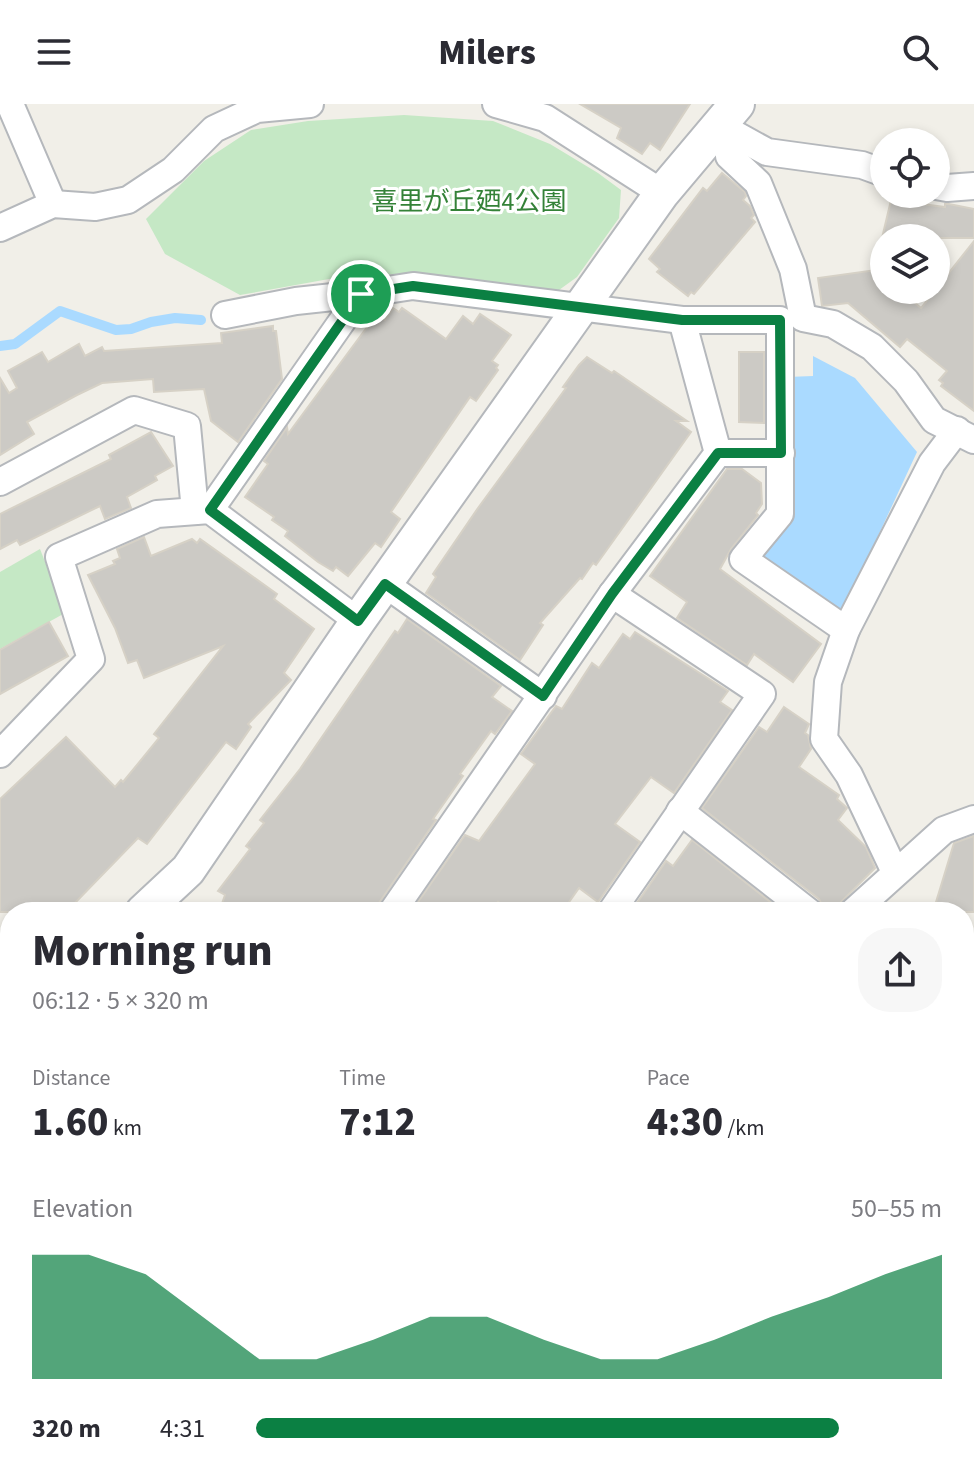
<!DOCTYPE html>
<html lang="en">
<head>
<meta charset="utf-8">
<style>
  :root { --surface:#fff; --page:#f7f7f7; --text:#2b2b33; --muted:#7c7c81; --accent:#0b8043 }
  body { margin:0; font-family:"Source Sans 3","Noto Sans JP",sans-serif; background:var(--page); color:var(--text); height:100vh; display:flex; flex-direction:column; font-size:30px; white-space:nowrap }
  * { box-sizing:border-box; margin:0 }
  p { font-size:26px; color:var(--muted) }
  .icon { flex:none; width:44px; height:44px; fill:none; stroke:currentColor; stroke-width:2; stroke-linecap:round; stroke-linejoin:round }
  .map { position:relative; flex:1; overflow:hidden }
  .side { position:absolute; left:0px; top:798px; width:974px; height:572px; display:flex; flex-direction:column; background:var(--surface); border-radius:32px 32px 0 0; box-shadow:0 4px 12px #0003 }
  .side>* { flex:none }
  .buttons { position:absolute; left:870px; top:24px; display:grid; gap:16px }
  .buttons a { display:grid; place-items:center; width:80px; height:80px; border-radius:50%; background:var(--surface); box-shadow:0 4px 12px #0003; font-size:40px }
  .pin { position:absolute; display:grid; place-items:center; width:68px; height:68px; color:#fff; margin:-34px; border:4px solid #fff; border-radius:50%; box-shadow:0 2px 8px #0007 }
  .round { display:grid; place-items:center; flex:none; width:84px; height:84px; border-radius:32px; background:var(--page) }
  .headline { display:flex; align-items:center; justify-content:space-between; height:136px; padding:0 32px }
  h1 { font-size:44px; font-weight:800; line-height:60px }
  .stats { display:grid; grid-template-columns:repeat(3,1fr); gap:12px; height:136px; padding:8px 32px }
  .stats div { display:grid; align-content:center }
  .stats b { font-size:40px; font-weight:800 }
  .stats small { font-size:22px; font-weight:400 }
  .stats p { font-size:22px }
  .chart { height:224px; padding:16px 32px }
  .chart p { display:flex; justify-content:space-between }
  .chart svg { width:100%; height:144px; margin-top:8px; fill:var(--accent); opacity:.7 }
  ul { padding:0 32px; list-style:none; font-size:26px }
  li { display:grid; grid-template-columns:128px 96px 1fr; align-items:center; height:60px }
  li i { height:20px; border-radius:10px; background:var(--accent) }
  header { display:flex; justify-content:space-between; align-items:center; height:104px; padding:0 32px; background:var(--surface); font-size:36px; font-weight:800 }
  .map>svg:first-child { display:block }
  .green { fill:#c5e8c5 }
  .water { fill:#aadaff }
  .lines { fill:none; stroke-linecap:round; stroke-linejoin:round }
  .stream { stroke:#aadaff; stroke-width:10 }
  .building { fill:#cccac5; stroke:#d6d1c6; stroke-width:2 }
  .service-casing { stroke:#b5b8bc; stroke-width:18 }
  .minor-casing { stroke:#b5b8bc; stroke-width:30 }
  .tertiary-casing { stroke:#b5b8bc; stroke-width:38 }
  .service { stroke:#fff; stroke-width:14 }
  .minor { stroke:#fff; stroke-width:26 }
  .tertiary { stroke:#fff; stroke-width:34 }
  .route-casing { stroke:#fff; stroke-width:16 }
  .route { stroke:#0b8043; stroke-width:10 }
  .labels { text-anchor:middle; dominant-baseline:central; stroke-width:6; stroke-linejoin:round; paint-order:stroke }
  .park-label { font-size:26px; fill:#348238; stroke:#fff }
</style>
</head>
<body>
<header><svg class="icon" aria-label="menu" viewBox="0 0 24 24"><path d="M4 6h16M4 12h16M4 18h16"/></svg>Milers<svg class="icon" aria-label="search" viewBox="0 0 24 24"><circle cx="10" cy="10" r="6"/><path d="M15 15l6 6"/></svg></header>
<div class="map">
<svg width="974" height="1370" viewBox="0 0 974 1370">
  <rect width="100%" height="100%" fill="#f1efe8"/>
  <g class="green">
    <path d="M404,11L493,17L550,40L598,69L621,86L619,114L577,173L559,186L495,182L368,168L240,191L165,150L146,115L204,57L251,26L308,17Z"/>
    <path d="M40,445L65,509L0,545V468Z"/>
    <path d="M661,1360H780L783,1370H660Z"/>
  </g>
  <path class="water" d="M813,252L855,274L917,348L840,514L757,455L786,417L787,273L813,272Z"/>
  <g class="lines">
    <path class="stream" d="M0,242L15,240L60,207L116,226L131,225L151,218L175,214L201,216"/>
  </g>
  <g class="building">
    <path d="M580,0H690L660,46L650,39L642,50L617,34L621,24Z"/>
    <path d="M722,69L745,88L746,92L743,96L750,102L754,111L751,114L755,118L694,190L691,188L688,192L657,168L660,165L649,155L703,84L707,87Z"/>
    <path d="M891,96L945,103V100H949L974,105V134H882Z"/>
    <path d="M974,137V307L941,282L943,279L939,276L947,267L907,235L900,243L848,199L822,202L818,174L876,166L884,173V186H900L921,204Z"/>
    <path d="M393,204L399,208L402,204L446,235L463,212L473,220L480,210L511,231L492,257L498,261L496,264L498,266L476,297L470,293L391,408L400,415L381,443L375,439L348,472L336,463L333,467L318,458L285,432L288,427L272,416L274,413L245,393L268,360L264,357L287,323L288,330L376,211L385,216Z"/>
    <path d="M273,222V227H276L282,275L238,338L211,317L204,285L154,288L153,275L102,279L77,291L27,318L34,330L0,351V274L9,289L17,284L8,267L42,248L48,258L79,240L85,252L102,243L104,247L222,239L221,229Z"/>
    <path d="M739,248H764V319L739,318Z"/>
    <path d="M587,253L612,269L614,267L687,317H676L691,328L596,461L593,459L582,475L580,474L540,519L543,521L520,556L426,489L436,473L433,470L478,404L566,284L563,283L579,261Z"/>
    <path d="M151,328L173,362L155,372L157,376L127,393L131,404L105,415L100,402L20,441L17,436L0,445V410L111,355L109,351Z"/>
    <path d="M727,365H742L761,379L762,400L756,409L758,411L731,445L720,465L821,540L793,578L754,550L747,561L677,514L687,498L650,472Z"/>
    <path d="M144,433L151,452L192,435L197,439L200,435L277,490L274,495L314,525L284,569L291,576L248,620L251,623L236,645L226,638L147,740L138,734L70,804L52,808H0V695L66,633L115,683L121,676L123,678L159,634L154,630L223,542L144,574L137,556L128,559L115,524L88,471L115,460L113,457L120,454L117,445Z"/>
    <path d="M407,515L501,582L492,593L512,607L495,630L491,627L460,670L463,672L433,715L436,716L379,799L376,808H219L225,791L218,787L250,745L246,742L264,719L260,716L300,665L395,527L398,529Z"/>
    <path d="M49,518L68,552L0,590V546Z"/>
    <path d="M635,528L728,587L720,598L732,606L674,689L651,673L615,720L640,738L598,798L579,784L562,808H512L498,798L491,808H411L465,731L479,737L535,660L521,650L556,602L562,605L592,559L599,564L623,530L630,535Z"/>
    <path d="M784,603L809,620L805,629L808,631L811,645L799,663L839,691L837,695L847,704L838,716L866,743L875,764L831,808H825L819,795L702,704L759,623L767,628Z"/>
    <path d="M974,732V808H933L954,739Z"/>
    <path d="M692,736L783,808H644L635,802L666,757L673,762Z"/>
  </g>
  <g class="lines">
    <g class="service-casing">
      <path id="service" d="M964,1244L974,1241"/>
    </g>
    <g class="minor-casing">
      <g id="minor">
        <path d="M10,0L53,100"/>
        <path d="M496,0L545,14L662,89"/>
        <path d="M718,21L767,48L862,61L884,69"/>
        <path d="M729,52L758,79L793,165L803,214L833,220L872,243L906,277L934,316L974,336"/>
        <path d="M936,82L947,84L974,82"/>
        <path d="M0,124L53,100L95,103L128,96L173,66L214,25L257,5L310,0"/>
        <path d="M225,211L296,197L361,190"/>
        <path d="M718,349H781"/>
        <path d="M0,378L134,306L187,322L195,407"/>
        <path d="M210,406L361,190L413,182L682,216H780V410L743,455L846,526"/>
        <path d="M385,480L543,592"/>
        <path d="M0,650L91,555L59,453L157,410L210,406L358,517"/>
        <path d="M680,707L809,808"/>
        <path d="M895,768L849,671L824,635L828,578L846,526L932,359L957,326"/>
        <path d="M392,808L612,490L718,349L682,216"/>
        <path d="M611,808L762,590L612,490"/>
        <path d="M853,808L944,726L974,715"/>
        <path d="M964,930L974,926"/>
        <path d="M0,1198L10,1195"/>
        <path d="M964,1200L974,1208"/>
      </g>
    </g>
    <g class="tertiary-casing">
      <g id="tertiary">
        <path d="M143,808L188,766L358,517L662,89L737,0"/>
        <path d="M0,869L10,865"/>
        <path d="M0,1121L10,1160"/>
      </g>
    </g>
    <use href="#service" class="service"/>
    <use href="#minor" class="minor"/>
    <use href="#tertiary" class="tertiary"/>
  </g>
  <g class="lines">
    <g class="route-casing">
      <path id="route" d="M413,182L682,216H780L781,349H718L612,490L543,592L385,480L358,517L210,406L361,190Z"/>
    </g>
    <use href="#route" class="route"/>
  </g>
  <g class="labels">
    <g class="park-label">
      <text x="469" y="97">喜里が丘廼4公園</text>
    </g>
  </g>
</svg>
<div class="buttons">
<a><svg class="icon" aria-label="locate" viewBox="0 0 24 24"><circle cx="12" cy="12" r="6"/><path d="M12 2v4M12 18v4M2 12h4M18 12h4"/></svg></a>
<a><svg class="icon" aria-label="layers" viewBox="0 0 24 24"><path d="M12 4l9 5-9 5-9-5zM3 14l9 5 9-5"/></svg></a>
</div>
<div class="pin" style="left:361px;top:190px;background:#1e9e55"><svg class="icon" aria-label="arrive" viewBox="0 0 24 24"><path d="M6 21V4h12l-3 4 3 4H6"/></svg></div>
<section class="side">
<div class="headline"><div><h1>Morning run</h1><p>06:12 · 5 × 320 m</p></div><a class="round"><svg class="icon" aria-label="share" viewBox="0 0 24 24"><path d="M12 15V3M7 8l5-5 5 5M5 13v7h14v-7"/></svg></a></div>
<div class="stats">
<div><p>Distance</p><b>1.60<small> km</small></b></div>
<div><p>Time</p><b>7:12</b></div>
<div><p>Pace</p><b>4:30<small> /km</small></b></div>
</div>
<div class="chart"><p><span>Elevation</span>50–55 m</p>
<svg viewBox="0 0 160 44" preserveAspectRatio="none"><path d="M0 44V6L10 6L20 12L30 25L40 38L50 38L60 32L70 25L80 25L90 32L100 38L110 38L120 32L130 25L140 19L150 12L160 6V44z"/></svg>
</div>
<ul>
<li><b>320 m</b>4:31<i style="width:85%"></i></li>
</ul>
</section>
</div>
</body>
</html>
